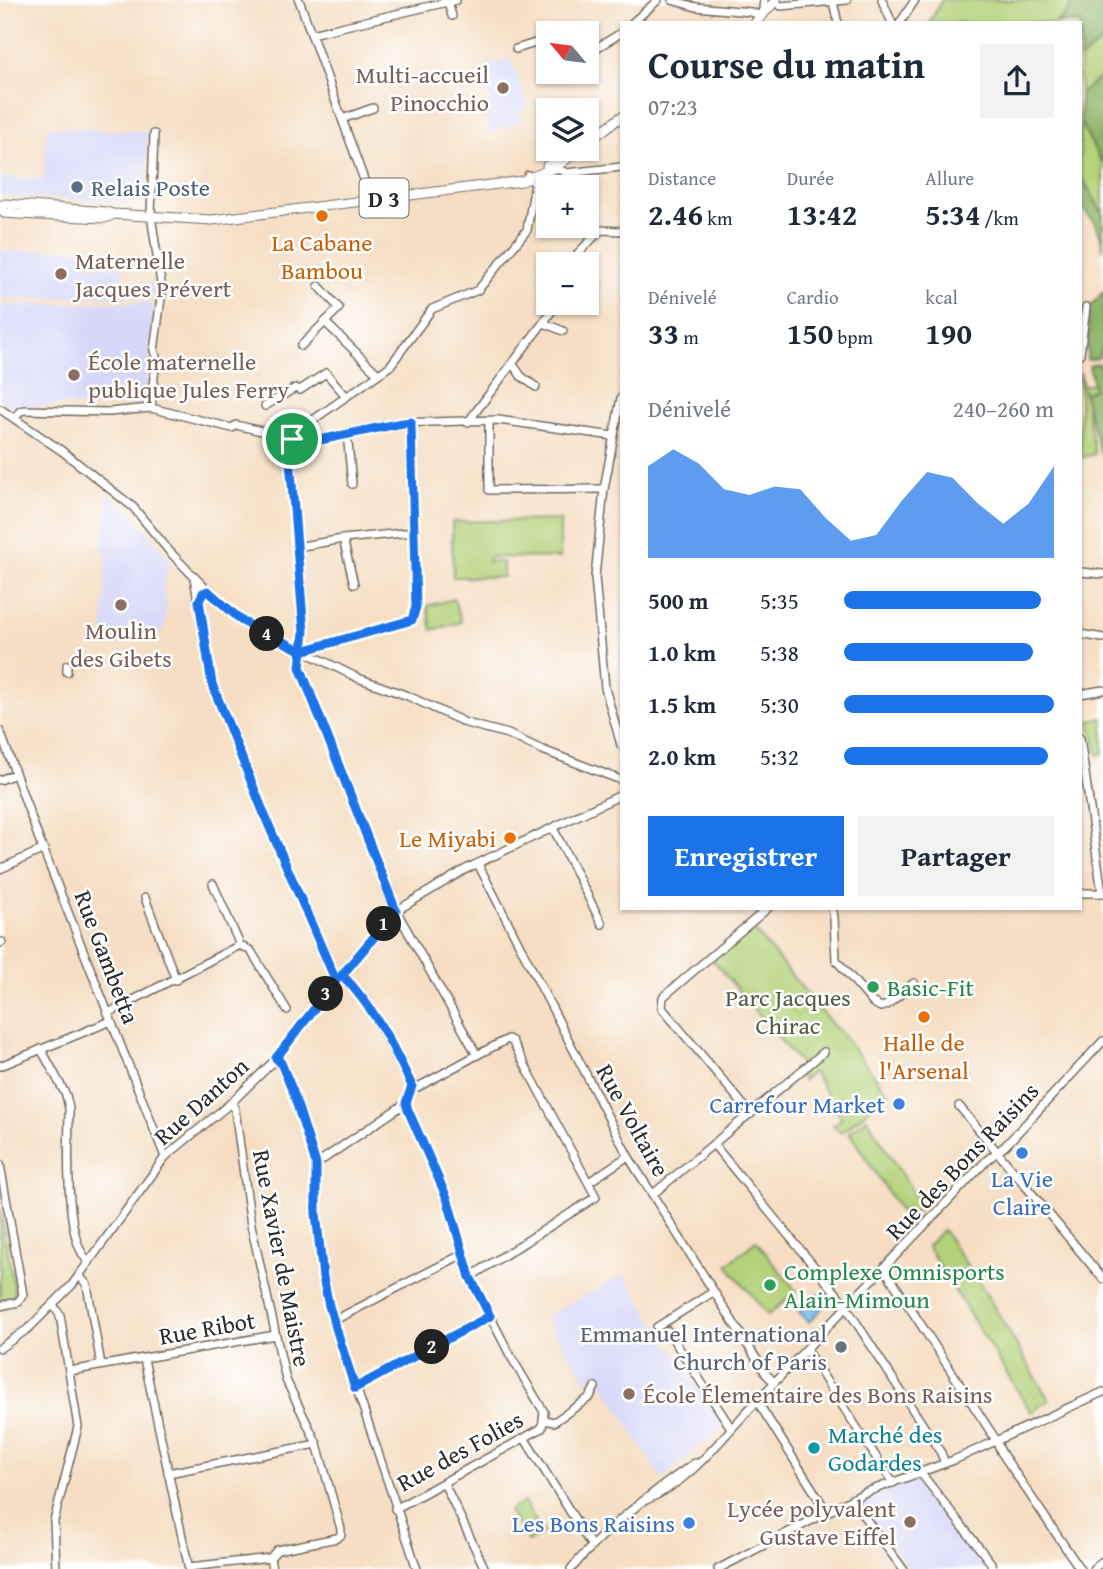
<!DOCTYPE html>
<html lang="fr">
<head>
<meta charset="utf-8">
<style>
  :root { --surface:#fff; --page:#f2f2f3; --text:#1f2937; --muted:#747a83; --accent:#1a73e8 }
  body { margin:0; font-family:"Gentium Book Plus",serif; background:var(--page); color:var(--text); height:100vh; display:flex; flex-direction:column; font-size:26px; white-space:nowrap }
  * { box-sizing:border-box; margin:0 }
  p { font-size:23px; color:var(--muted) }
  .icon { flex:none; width:38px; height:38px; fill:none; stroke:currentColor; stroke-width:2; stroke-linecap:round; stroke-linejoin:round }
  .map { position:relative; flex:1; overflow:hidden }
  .sheet { position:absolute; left:620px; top:21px; width:462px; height:889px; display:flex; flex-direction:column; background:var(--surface); border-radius:0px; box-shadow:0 2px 5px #0004 }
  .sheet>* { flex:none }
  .needle { width:46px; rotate:299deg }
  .fabs { position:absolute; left:536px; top:21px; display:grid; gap:14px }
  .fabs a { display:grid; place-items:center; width:63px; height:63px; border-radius:0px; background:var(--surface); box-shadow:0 2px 5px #0004; font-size:35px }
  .pin { position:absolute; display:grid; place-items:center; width:60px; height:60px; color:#fff; margin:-30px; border:4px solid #fff; border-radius:50%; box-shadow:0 2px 7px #0007 }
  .km { position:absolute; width:35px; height:35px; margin:-18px; border-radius:50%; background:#222; color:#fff; font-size:19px; line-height:35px; text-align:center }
  .round { display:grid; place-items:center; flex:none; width:74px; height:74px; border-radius:0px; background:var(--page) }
  .headline { display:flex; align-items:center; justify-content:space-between; height:119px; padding:0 28px }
  h1 { font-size:38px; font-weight:700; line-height:52px }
  .metrics { display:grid; grid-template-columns:repeat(3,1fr); gap:10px; height:119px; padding:7px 28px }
  .metrics div { display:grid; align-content:center }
  .metrics b { font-size:30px; font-weight:700 }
  .metrics small { font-size:19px; font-weight:400 }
  .metrics p { font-size:19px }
  .chart { height:196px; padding:14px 28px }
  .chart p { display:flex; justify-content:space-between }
  .chart svg { width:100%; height:126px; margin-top:7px; fill:var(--accent); opacity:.7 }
  .cta { display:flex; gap:14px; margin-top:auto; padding:14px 28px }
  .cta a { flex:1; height:80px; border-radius:0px; background:var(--accent); color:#fff; font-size:28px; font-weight:700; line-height:80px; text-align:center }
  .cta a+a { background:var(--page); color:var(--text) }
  ul { padding:0 28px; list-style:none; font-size:23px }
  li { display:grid; grid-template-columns:112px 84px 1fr; align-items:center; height:52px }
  li i { height:18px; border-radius:9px; background:var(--accent) }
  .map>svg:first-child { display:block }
  .built { fill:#d7d7f8 }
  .green { fill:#b2d178; stroke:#6e7e52; stroke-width:2 }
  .forest { fill:#8db368; stroke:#5c6f4a; stroke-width:2 }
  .water { fill:#76beee; stroke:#50748c; stroke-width:2 }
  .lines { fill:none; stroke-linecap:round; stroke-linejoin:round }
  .minor-casing { stroke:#726a60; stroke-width:10 }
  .major-casing { stroke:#726a60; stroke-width:11 }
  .minor { stroke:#fff; stroke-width:7 }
  .major { stroke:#fff; stroke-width:9 }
  .route-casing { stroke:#fff; stroke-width:14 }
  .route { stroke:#1a73e8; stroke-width:9 }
  .education-dot { fill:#8d6e63; stroke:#fff; stroke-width:2.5 }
  .service-dot { fill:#5c6f8a; stroke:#fff; stroke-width:2.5 }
  .food-dot { fill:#e8710a; stroke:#fff; stroke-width:2.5 }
  .leisure-dot { fill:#2e9e5b; stroke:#fff; stroke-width:2.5 }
  .shop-dot { fill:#3f7fe0; stroke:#fff; stroke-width:2.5 }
  .worship-dot { fill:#6b7280; stroke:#fff; stroke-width:2.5 }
  .culture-dot { fill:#0f9aa8; stroke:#fff; stroke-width:2.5 }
  .labels { text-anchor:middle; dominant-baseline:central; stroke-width:5; stroke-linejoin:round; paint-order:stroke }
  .shield { fill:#fff; stroke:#6b6b6b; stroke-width:2 }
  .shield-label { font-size:23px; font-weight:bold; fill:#2b2b2b }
  .education-label { font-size:24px; fill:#785e54; stroke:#fff; text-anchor:start }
  .service-label { font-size:24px; fill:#4e5e75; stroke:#fff; text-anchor:start }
  .food-label { font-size:24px; fill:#c56008; stroke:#fff }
  .street-label { font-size:24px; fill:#2b2b2b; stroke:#fff }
  .leisure-label { font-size:24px; fill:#27864d; stroke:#fff; text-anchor:start }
  .park-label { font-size:24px; fill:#545d42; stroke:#fff }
  .shop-label { font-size:24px; fill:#366cbe; stroke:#fff; text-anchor:end }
  .worship-label { font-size:24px; fill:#5b616d; stroke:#fff; text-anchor:end }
  .culture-label { font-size:24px; fill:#0d838f; stroke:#fff; text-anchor:start }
</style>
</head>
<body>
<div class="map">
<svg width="1103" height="1569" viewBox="0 0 1103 1569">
  <rect width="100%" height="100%" fill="#fff"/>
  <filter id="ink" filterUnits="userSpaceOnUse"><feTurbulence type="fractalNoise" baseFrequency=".0143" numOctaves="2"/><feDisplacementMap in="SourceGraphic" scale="14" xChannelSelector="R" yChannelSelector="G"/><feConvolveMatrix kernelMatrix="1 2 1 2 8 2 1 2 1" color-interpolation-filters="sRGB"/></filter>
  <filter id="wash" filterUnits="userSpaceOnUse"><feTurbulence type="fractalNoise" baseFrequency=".00686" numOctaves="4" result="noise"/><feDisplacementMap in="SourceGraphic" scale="28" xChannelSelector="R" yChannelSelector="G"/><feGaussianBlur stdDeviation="1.57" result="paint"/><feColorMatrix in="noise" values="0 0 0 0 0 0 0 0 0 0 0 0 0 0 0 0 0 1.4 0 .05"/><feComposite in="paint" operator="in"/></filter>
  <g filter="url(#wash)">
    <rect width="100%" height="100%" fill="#f5dec3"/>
    <g class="built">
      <path d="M510,58L528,107L519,112L522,121L491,132L483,109L491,106L479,70Z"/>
      <path d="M47,127L148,132L146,198L141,203L0,196V177L44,178Z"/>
      <path d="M89,249L90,265H122L123,284L157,283L155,296L0,298V251Z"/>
      <path d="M149,302L154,307L145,402L141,405L10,406L0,399V305Z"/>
      <path d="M107,493L132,512L170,560L163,585L164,596L167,600L165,624L162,632L158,634L146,636L103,632L107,551L101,550L107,516Z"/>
      <path d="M624,1275L722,1427L662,1479L602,1383L595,1375L586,1381L545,1316Z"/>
      <path d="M921,1478L987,1565L986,1569H909L862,1507L863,1501Z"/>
    </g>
    <g class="green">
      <path d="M942,0H1072L1068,13L1055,23H929Z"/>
      <path d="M1103,40V75L1080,94V59Z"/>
      <path d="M1080,122L1103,164V214L1080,174Z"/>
      <path d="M1080,372L1083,386L1103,381V458L1083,388L1095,454L1080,458Z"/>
      <path d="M560,520V558L489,557L488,562H503V577H453L452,522Z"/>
      <path d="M454,599L461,622L432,630L427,606Z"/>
      <path d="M1103,718V754L1098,755L1090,721Z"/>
      <path d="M749,924L836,1029L839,1030L888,1093L841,1133L833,1126L842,1118L813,1072L802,1081L799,1062L710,957Z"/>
      <path d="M867,1118L922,1207L913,1213L908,1210L902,1214L849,1132Z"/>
      <path d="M0,1208L15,1292L13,1297L0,1299Z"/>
      <path d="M943,1230L986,1293L1049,1400L1031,1412L927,1246Z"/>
      <path d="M756,1241L796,1291L768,1315L727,1265Z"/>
      <path d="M524,1502L543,1533L528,1542L509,1511Z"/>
    </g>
    <g class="forest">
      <path d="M1072,0H1103V40L1080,59V23H1055L1068,13Z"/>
      <path d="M1103,75V164L1080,122V94Z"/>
      <path d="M1080,174L1103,214V251C1101,228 1095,222 1080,206Z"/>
      <path d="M1103,292V347L1098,358L1087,360L1089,308Z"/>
      <path d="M1098,363L1103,372V452H1100L1084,393L1094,389L1089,366Z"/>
    </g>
    <path class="water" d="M817,1294L827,1303L809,1322L799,1312Z"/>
  </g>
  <g filter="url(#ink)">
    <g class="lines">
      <g class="minor-casing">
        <g id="minor">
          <path d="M299,0L371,199"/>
          <path d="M672,0L696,7L751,12L762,16"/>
          <path d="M882,0L892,23"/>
          <path d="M448,2L452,16"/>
          <path d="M775,2L781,6L847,0"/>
          <path d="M833,2L838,23"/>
          <path d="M762,17L764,0"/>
          <path d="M632,23L658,0"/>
          <path d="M900,23L915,0"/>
          <path d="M311,34L456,0"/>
          <path d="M586,48L598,47L621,33"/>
          <path d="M516,49L548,39"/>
          <path d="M342,119L373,108"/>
          <path d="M553,167L567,173L621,167"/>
          <path d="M578,264V253L601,230L621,231"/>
          <path d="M319,286L339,308L325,322"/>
          <path d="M544,323L563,331"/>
          <path d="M301,346L325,322L378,374"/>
          <path d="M1080,354L1086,307"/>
          <path d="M512,363L521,376L536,387"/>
          <path d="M621,398L604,489L595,577L605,688L621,745"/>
          <path d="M265,406L295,388L300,390L326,373L346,396"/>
          <path d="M151,408L156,356L154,351L162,290L151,215L154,134"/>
          <path d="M0,409L62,451L133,507L170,552L218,601L242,621L358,678L408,696L466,723L508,734L540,749L621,780"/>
          <path d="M15,419L20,411L25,410L109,412L151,408L232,428L236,425L303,441H315L398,423L498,420L613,436"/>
          <path d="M489,421V490L604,489"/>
          <path d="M468,422L558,303"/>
          <path d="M347,433L352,484"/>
          <path d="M343,539L354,584"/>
          <path d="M296,547L343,539L413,532"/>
          <path d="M1080,572L1103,574"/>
          <path d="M194,577L212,684L256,795L336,980"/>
          <path d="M1080,634L1103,638"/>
          <path d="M303,651L412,620L416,607L411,422"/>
          <path d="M67,665V672"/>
          <path d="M1080,694L1103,690"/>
          <path d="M0,731L39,839L165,1157"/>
          <path d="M1080,738L1102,893"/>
          <path d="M0,780L15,774"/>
          <path d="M553,828L602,924"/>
          <path d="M478,864L628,1156L766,1374L774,1382"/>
          <path d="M0,869L44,849"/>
          <path d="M213,884L240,945"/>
          <path d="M1080,893H1103"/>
          <path d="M145,898L176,980"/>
          <path d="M832,908L834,918L836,960L873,1003L881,1007L887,1005L914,983"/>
          <path d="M0,943L2,942"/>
          <path d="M342,975L366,1001L412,1086L406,1103L408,1110L447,1198L470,1277L510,1355L544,1412L542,1428L395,1509"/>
          <path d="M108,1013L240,945L251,951L287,1010"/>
          <path d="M41,1049L66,1095L69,1108C69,1143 63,1240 89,1262"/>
          <path d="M276,1058L294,1092L316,1164L317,1228L329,1306L417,1569"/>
          <path d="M0,1066L111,1021"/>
          <path d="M412,1086L418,1087L477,1055"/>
          <path d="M232,1102L235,1110L251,1225L286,1380L317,1444L341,1529V1535L337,1538L277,1550L270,1558L272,1569"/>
          <path d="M959,1106L1103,1279"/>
          <path d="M751,1114L662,1008L663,997L768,908"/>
          <path d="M714,1145L841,1299L941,1453L945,1463"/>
          <path d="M0,1164L23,1295L18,1302L0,1306"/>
          <path d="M316,1164L406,1103"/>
          <path d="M589,1182L628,1156"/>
          <path d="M653,1194L824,1052"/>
          <path d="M884,1268L996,1440L1001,1452L1080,1569"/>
          <path d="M79,1275L87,1285L101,1365"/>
          <path d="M470,1277L596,1197L512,1041L508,1039L477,1055L393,905L300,667L304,632L289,447L292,439L303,427L390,366L432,309L478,290L527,230L535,184L528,175"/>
          <path d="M53,1305L60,1315L78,1427L54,1521L56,1569"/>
          <path d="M333,1321L463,1254"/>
          <path d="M657,1327L713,1292"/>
          <path d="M668,1331L731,1428"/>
          <path d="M0,1348L29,1328L72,1285L165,1157L232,1102L272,1063L336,980L396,911L466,869L621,795"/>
          <path d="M806,1350L893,1483"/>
          <path d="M144,1359L189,1569"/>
          <path d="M70,1371L275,1335"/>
          <path d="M355,1388L490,1316"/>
          <path d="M757,1401L827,1512"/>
          <path d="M544,1420L554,1422L590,1397L595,1387"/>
          <path d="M525,1439L591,1545"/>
          <path d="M920,1472L991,1563L992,1569"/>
          <path d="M168,1473L317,1444"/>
          <path d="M444,1483L485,1569"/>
          <path d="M851,1499L903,1569"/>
          <path d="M646,1500C692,1481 722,1437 756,1402C832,1321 910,1241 987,1160L1005,1146L1103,1041"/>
          <path d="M189,1567L270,1558"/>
          <path d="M571,1569C605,1528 651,1493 695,1463"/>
          <path d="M718,1569L864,1493L954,1460L1103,1392"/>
          <path d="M1093,1569L1103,1561"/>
        </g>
      </g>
      <g class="major-casing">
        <g id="major">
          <path d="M755,23L776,0"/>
          <path d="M586,143L621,117"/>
          <path d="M547,166L572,149"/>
          <path d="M0,206L5,204L106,212L113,214L212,220L522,181L554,168L580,149"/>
          <path d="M0,210L4,213L18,214L105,218L112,215"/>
        </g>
      </g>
      <use href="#minor" class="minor"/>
      <use href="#major" class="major"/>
    </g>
  </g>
  <g class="lines" filter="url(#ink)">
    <g class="route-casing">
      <path id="route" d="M292,439L289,447L304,632L300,667L396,911L342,975C374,1007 393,1046 412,1086L406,1103L408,1110L447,1198L470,1277L490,1316L355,1388L329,1306L323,1277L316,1213V1164L293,1092L281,1063L276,1058L336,981L267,821L212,684L199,601L203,593L208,591L242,621L302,651L412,620L416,607L411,427V422L397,424L315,441L292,439"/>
    </g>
    <use href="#route" class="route"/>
  </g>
  <g class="education-dot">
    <circle cx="503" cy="88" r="7"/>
    <circle cx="61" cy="274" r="7"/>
    <circle cx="74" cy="375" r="7"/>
    <circle cx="121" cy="605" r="7"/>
    <circle cx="629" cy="1394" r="7"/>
    <circle cx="910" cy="1522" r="7"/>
  </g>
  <circle class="service-dot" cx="77" cy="187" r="7"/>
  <g class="food-dot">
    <circle cx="322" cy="216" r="7"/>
    <circle cx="510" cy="838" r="7"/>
    <circle cx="924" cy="1017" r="7"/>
  </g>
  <g class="leisure-dot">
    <circle cx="873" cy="987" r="7"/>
    <circle cx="770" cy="1285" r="7"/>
  </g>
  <g class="shop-dot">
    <circle cx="899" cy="1104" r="7"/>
    <circle cx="1022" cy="1153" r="7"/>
    <circle cx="689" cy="1523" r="7"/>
  </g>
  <circle class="worship-dot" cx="841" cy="1347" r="7"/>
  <circle class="culture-dot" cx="814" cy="1448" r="7"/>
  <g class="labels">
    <rect class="shield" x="359.5" y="178.5" width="49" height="39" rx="5"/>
    <g class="shield-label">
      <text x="384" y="198">D 3</text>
    </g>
    <g class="education-label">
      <text x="489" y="74" text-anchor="end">Multi-accueil<tspan x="489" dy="28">Pinocchio</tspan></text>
      <text x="75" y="260">Maternelle<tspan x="75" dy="28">Jacques Prévert</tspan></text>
      <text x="88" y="361">École maternelle<tspan x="88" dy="28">publique Jules Ferry</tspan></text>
      <text x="121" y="630" text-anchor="middle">Moulin<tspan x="121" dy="28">des Gibets</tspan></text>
      <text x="643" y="1394">École Élementaire des Bons Raisins</text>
      <text x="896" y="1508" text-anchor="end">Lycée polyvalent<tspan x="896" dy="28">Gustave Eiffel</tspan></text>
    </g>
    <g class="service-label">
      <text x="91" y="187">Relais Poste</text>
    </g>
    <g class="food-label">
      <text x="322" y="242">La Cabane<tspan x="322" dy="28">Bambou</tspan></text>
      <text x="496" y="838" text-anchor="end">Le Miyabi</text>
      <text x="924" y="1042">Halle de<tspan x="924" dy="28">l'Arsenal</tspan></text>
    </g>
    <g class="street-label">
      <text transform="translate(107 957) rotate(69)">Rue Gambetta</text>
      <text transform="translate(201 1101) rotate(-42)">Rue Danton</text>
      <text transform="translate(633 1120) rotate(61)">Rue Voltaire</text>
      <text transform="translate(962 1161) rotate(-46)">Rue des Bons Raisins</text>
      <text transform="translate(282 1258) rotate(79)">Rue Xavier de Maistre</text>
      <text transform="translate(207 1328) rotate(-10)">Rue Ribot</text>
      <text transform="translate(460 1451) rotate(-29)">Rue des Folies</text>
    </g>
    <g class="leisure-label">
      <text x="887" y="987">Basic-Fit</text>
      <text x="784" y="1271">Complexe Omnisports<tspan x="784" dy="28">Alain-Mimoun</tspan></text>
    </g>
    <g class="park-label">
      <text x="788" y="997">Parc Jacques<tspan x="788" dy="28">Chirac</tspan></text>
    </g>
    <g class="shop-label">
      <text x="885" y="1104">Carrefour Market</text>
      <text x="1022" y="1178" text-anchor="middle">La Vie<tspan x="1022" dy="28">Claire</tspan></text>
      <text x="675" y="1523">Les Bons Raisins</text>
    </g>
    <g class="worship-label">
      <text x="827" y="1333">Emmanuel International<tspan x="827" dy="28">Church of Paris</tspan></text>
    </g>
    <g class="culture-label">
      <text x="828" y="1434">Marché des<tspan x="828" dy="28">Godardes</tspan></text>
    </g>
  </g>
</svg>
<div class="fabs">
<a><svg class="needle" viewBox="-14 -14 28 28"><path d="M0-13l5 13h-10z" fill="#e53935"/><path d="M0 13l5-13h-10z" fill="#747a83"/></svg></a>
<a><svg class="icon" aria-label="layers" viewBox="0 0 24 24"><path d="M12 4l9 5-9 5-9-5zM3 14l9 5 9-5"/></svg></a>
<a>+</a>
<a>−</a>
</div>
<div class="pin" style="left:292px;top:439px;background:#1e9e55"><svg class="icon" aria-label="arrive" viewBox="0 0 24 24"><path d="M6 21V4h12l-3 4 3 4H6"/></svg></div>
<b class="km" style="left:384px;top:924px">1</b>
<b class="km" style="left:432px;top:1347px">2</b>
<b class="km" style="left:326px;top:994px">3</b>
<b class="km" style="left:267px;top:634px">4</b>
<section class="sheet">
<div class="headline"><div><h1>Course du matin</h1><p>07:23</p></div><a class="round"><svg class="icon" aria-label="share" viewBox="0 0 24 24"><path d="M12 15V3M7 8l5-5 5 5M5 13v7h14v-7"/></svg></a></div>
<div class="metrics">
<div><p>Distance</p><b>2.46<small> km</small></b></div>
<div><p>Durée</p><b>13:42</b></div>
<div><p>Allure</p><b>5:34<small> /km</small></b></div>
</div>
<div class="metrics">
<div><p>Dénivelé</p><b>33<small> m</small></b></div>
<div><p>Cardio</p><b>150<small> bpm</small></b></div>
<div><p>kcal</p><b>190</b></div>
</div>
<div class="chart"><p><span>Dénivelé</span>240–260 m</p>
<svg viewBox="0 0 160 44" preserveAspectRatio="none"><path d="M0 44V12L10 6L20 11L30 20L40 22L50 19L60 20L70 30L80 38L90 36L100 24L110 14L120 16L130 25L140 32L150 25L160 12V44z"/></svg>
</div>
<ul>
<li><b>500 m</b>5:35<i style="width:94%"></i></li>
<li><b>1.0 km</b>5:38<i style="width:90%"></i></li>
<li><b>1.5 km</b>5:30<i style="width:100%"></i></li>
<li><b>2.0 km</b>5:32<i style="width:97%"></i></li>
</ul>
<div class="cta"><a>Enregistrer</a><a>Partager</a></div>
</section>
</div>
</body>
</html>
